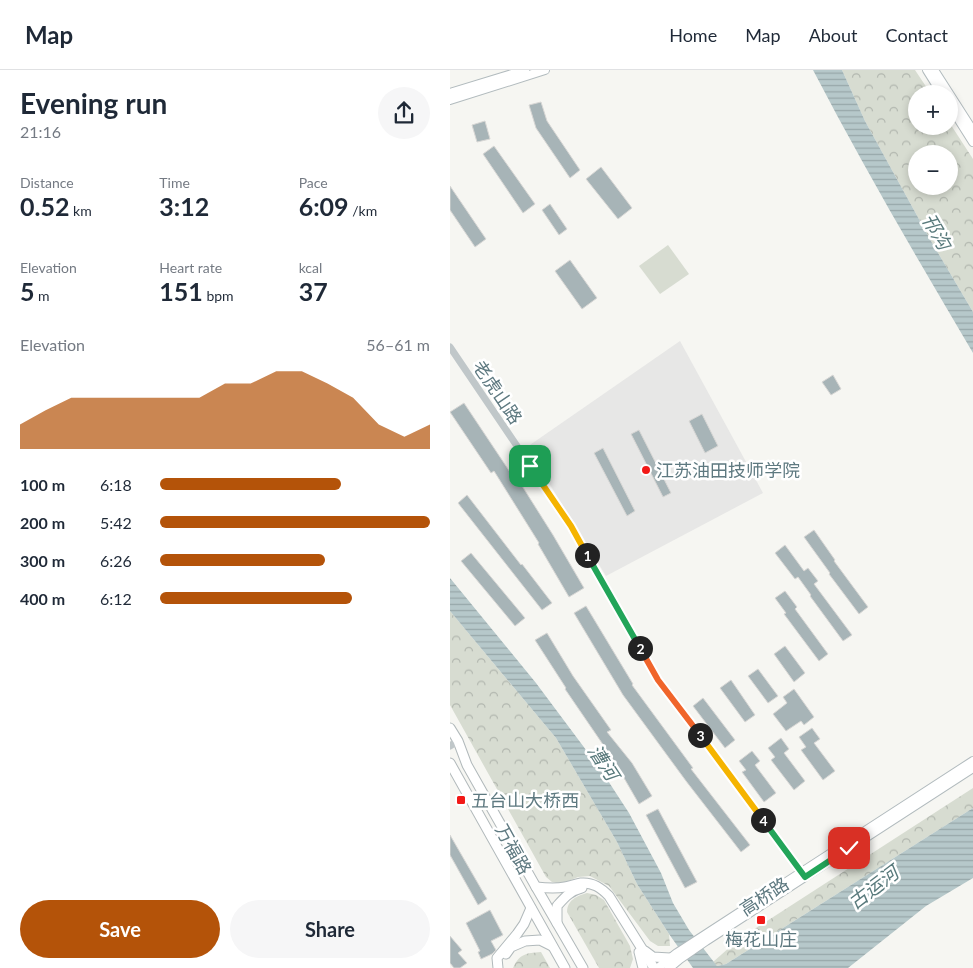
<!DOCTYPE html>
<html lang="en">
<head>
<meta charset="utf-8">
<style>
  :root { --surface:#fff; --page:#f6f6f7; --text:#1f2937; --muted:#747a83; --line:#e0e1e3; --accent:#b45309 }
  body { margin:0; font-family:Lato,"Noto Sans SC",sans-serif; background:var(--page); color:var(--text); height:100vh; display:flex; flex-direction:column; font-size:19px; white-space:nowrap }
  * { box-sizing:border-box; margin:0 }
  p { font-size:16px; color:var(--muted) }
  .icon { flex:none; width:28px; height:28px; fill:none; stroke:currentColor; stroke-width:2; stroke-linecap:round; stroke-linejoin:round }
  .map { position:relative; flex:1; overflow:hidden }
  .panel { display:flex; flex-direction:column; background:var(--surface); width:450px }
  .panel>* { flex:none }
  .tools { position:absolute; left:458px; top:15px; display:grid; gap:10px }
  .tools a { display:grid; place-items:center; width:50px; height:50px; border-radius:50%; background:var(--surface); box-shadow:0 2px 8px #0003; font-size:25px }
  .pin { position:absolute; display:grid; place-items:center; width:42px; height:42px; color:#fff; margin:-21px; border-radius:10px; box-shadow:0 2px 8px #0006 }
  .km { position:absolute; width:25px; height:25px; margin:-12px; border-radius:50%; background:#222; color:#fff; font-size:14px; line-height:25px; text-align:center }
  .round { display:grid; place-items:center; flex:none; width:52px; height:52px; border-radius:26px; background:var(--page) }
  .headline { display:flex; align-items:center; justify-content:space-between; height:85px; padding:0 20px }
  h1 { font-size:28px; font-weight:700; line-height:38px }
  .figures { display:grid; grid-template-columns:repeat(3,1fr); gap:8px; height:85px; padding:5px 20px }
  .figures div { display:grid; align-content:center }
  .figures b { font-size:25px; font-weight:700 }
  .figures small { font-size:14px; font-weight:400 }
  .figures p { font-size:14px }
  .chart { height:140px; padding:10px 20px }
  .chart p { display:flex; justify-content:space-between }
  .chart svg { width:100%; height:90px; margin-top:5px; fill:var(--accent); opacity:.7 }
  .action { display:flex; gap:10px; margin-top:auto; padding:10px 20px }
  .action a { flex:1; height:58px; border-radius:30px; background:var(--accent); color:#fff; font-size:20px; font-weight:700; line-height:58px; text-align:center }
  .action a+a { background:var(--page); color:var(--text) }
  ul { padding:0 20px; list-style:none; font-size:16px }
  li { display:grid; grid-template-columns:80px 60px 1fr; align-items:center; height:38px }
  li i { height:12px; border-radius:6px; background:var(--accent) }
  header { display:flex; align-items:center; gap:30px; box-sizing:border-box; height:70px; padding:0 25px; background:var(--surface); border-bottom:1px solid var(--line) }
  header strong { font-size:24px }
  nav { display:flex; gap:28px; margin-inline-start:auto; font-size:18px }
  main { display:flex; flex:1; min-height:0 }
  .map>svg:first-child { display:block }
  .built { fill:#e7e7e6 }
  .park { fill:url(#park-crowns); fill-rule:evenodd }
  .pitch { fill:#d7dcd1 }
  .water { fill:url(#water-rules) }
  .building { fill:#a7b4b7; stroke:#d8d7d5 }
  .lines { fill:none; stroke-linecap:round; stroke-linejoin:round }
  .secondary-casing { stroke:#b2bbbe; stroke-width:10 }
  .primary-casing { stroke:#b1b9bb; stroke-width:11 }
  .tertiary { stroke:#c0c7c9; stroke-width:7 }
  .secondary { stroke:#fff; stroke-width:8 }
  .primary { stroke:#fff; stroke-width:9 }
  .split-1-casing { stroke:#fff; stroke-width:10 }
  .split-2-casing { stroke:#fff; stroke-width:10 }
  .split-3-casing { stroke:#fff; stroke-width:10 }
  .split-4-casing { stroke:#fff; stroke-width:10 }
  .split-5-casing { stroke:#fff; stroke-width:10 }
  .split-1 { stroke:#f5b400; stroke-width:6 }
  .split-2 { stroke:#22a559; stroke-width:6 }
  .split-3 { stroke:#f0652b; stroke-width:6 }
  .split-4 { stroke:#f5b400; stroke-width:6 }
  .split-5 { stroke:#22a559; stroke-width:6 }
  .poi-dot { fill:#f21917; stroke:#fff; stroke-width:2 }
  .labels { text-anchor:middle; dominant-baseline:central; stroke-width:5; stroke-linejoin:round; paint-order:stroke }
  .street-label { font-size:18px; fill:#5e7980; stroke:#fff }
  .poi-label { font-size:18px; fill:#5e7980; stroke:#fff; text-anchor:start }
  .water-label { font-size:19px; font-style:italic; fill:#597a7c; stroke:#fff }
</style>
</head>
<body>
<header>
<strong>Map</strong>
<nav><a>Home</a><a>Map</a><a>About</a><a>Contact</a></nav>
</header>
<main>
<section class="panel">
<div class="headline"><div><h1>Evening run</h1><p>21:16</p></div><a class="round"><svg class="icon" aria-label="share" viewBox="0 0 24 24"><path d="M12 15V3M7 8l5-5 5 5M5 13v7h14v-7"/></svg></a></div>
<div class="figures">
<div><p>Distance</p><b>0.52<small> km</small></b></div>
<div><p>Time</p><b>3:12</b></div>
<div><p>Pace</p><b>6:09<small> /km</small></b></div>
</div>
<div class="figures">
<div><p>Elevation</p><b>5<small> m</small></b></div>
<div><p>Heart rate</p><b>151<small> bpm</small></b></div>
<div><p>kcal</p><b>37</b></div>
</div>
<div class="chart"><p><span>Elevation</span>56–61 m</p>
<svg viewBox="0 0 160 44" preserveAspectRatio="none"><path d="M0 44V32L10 25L20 19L30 19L40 19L50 19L60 19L70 19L80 12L90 12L100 6L110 6L120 12L130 19L140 32L150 38L160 32V44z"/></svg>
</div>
<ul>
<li><b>100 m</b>6:18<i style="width:67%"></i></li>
<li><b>200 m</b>5:42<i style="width:100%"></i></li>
<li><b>300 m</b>6:26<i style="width:61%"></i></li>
<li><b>400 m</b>6:12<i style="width:71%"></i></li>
</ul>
<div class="action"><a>Save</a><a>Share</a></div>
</section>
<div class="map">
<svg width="523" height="898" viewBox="0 0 523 898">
  <defs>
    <pattern id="park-crowns" width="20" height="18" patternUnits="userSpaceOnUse" patternTransform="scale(1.25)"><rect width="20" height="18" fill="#d7dcd1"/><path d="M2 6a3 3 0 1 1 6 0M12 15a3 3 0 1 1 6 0" fill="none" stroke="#b2b7af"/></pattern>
    <pattern id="water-rules" width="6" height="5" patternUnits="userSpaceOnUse" patternTransform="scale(1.25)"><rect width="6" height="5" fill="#b6c8ca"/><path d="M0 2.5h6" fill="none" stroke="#97a7a9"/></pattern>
  </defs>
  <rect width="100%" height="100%" fill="#f6f6f2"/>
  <path class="built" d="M230,271L313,423L156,506L77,377Z"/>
  <g class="park">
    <path d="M392,0H465L481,24H466V56H499V52L523,89V242L481,171L415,51ZM466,84H499V116H466Z"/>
    <path d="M0,541L106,668L167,772L187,814L219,864L220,876H208L200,871L159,816L140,806L128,807L111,814L102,812L96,807L0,635Z"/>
    <path d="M523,718V738L276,894L267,896L263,892L289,869Z"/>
    <path d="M137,823L146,825L154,830L180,876L183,889L180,898H149L117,842C117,830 127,826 137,823Z"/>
    <path d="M91,882L100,898H63C69,884 76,883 91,882Z"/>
  </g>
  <path class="pitch" d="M218,175L239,204L210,224L189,196Z"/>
  <g class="water">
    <path d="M363,0H392L415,51L481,171L523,242V283C468,190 413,96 363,0Z"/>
    <path d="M0,508L86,613L151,700L179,743L211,803L223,833L239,860L267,896L276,894L523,738V808L476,836L398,898H243L219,864L187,814L167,772L106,668L0,541Z"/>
  </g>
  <g class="building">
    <path d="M91,32L97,51L130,100L120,108L86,58L79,35Z"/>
    <path d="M35,51L40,69L27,72L22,55Z"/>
    <path d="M44,76L85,134L73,143L33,84Z"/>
    <path d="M151,97L182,138L168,149L136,109Z"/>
    <path d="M0,116L36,169L25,177L0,140Z"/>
    <path d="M100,134L117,159L109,165L92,140Z"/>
    <path d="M120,190L147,228L132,239L105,201Z"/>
    <path d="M383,305L391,319L381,325L372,312Z"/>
    <path d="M14,333L60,402L62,400L103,465L134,518L119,527L88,474L89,473L44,401L41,403L0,342Z"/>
    <path d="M252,344L268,376L255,383L239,351Z"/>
    <path d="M189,360L221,423L213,427L181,364Z"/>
    <path d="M153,378L185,441L177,446L144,383Z"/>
    <path d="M17,425L71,495L72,494L102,533L92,540L8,433Z"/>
    <path d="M364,460L385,490L384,491L418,537L409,544L379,504L380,503L354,467Z"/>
    <path d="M335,475L354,501L358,498L368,511L364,514L402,565L393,571L360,526L361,525L348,507L345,509L325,483Z"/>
    <path d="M21,483L75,548L65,556L11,491Z"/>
    <path d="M335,521L347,537L345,539L378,584L369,591L334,544L336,543L325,528Z"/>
    <path d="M136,536L183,614L182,615L243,698L241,699L300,775L291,782L236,711L173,625L124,543Z"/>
    <path d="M97,563L123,606L161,660L157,662L182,693L202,726L189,734L170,701L151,679L154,676L115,619L116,618L85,570Z"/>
    <path d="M335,576L355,603L344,612L324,584Z"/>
    <path d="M308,599L328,626L318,633L298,606Z"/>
    <path d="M281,610L305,645L295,652L270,618Z"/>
    <path d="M344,619L364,647L354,655L351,651L336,661L323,644L337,633L333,627Z"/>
    <path d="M253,628L285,670L275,678L243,636Z"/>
    <path d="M362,658L370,669L364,673L385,701L373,710L351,680L356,677L349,667Z"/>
    <path d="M331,668L339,679L334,683L355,711L344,720L321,690L325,687L318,678Z"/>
    <path d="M302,681L310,691L305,695L326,723L314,732L292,702L296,700L289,691Z"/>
    <path d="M208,739L247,812L235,818L196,745Z"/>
    <path d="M0,765L37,829L28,835L0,785Z"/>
    <path d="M40,840L53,865L41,871L46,880L42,884L31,889L28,882L30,881L16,853Z"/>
    <path d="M0,866L12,880L8,883L17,893L10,898H4L0,893Z"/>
  </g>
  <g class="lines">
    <g class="secondary-casing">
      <g id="secondary">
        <path d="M477,0L492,24"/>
        <path d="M484,0L523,61"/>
        <path d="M0,23L75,0"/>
        <path d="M0,30L95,0"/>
        <path d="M499,34L523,72"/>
        <path d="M208,898L227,883L523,691"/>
        <path d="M219,898L230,889L256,871L523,698"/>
      </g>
    </g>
    <g class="primary-casing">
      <g id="primary">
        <path d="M0,658L8,671L17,695L86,817L133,898"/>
        <path d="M0,693L115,898"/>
        <path d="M86,817C95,818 105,819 115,817C120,816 125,814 131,813C143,812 151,818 159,826L204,898"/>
        <path d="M107,853V836C115,827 120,821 132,818"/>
        <path d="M195,881L203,887L220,888"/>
        <path d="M189,882L193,898"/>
        <path d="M56,884L61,877L75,871L90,870L102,876"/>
        <path d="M48,898L47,888L67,864L74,854L81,838"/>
      </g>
    </g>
    <g class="tertiary">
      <path d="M0,277L121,456L208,610L354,805"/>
      <path d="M0,676L8,671"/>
    </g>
    <use href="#secondary" class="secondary"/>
    <use href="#primary" class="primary"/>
  </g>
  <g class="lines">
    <g class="split-1-casing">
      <path id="split-1" d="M80,396L121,456L137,485"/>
    </g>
    <g class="split-2-casing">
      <path id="split-2" d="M137,485L190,578"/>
    </g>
    <g class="split-3-casing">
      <path id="split-3" d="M190,578L208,610L250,665"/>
    </g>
    <g class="split-4-casing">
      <path id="split-4" d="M250,665L313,750"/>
    </g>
    <g class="split-5-casing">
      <path id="split-5" d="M313,750L355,807L399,778"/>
    </g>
    <use href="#split-1" class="split-1"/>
    <use href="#split-2" class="split-2"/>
    <use href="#split-3" class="split-3"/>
    <use href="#split-4" class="split-4"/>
    <use href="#split-5" class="split-5"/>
  </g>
  <g class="poi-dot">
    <circle cx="196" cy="400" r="5"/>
    <rect x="6" y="725" width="10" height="10" rx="2.5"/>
    <rect x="306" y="845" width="10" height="10" rx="2.5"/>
  </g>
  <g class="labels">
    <g class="street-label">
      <text transform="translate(48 322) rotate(56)">老虎山路</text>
      <text transform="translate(64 779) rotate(61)">万福路</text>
      <text transform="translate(314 826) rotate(-33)">高桥路</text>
    </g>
    <g class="poi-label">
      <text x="206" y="400">江苏油田技师学院</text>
      <text x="21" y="730">五台山大桥西</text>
      <text x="311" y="869" text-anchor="middle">梅花山庄</text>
    </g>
    <g class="water-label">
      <text transform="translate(487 161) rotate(60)">邗沟</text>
      <text transform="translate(154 692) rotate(57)">漕河</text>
      <text transform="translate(423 817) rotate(-37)">古运河</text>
    </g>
  </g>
</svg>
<div class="tools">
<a>+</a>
<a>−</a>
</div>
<div class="pin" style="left:80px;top:396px;background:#1e9e55"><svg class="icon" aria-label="arrive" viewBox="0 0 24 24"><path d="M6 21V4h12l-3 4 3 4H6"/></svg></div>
<div class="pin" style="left:399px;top:778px;background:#d93025"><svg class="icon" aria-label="check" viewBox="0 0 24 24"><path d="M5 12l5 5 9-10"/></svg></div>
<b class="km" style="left:137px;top:485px">1</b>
<b class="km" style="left:190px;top:578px">2</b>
<b class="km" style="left:250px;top:665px">3</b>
<b class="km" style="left:313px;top:750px">4</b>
</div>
</main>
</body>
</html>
